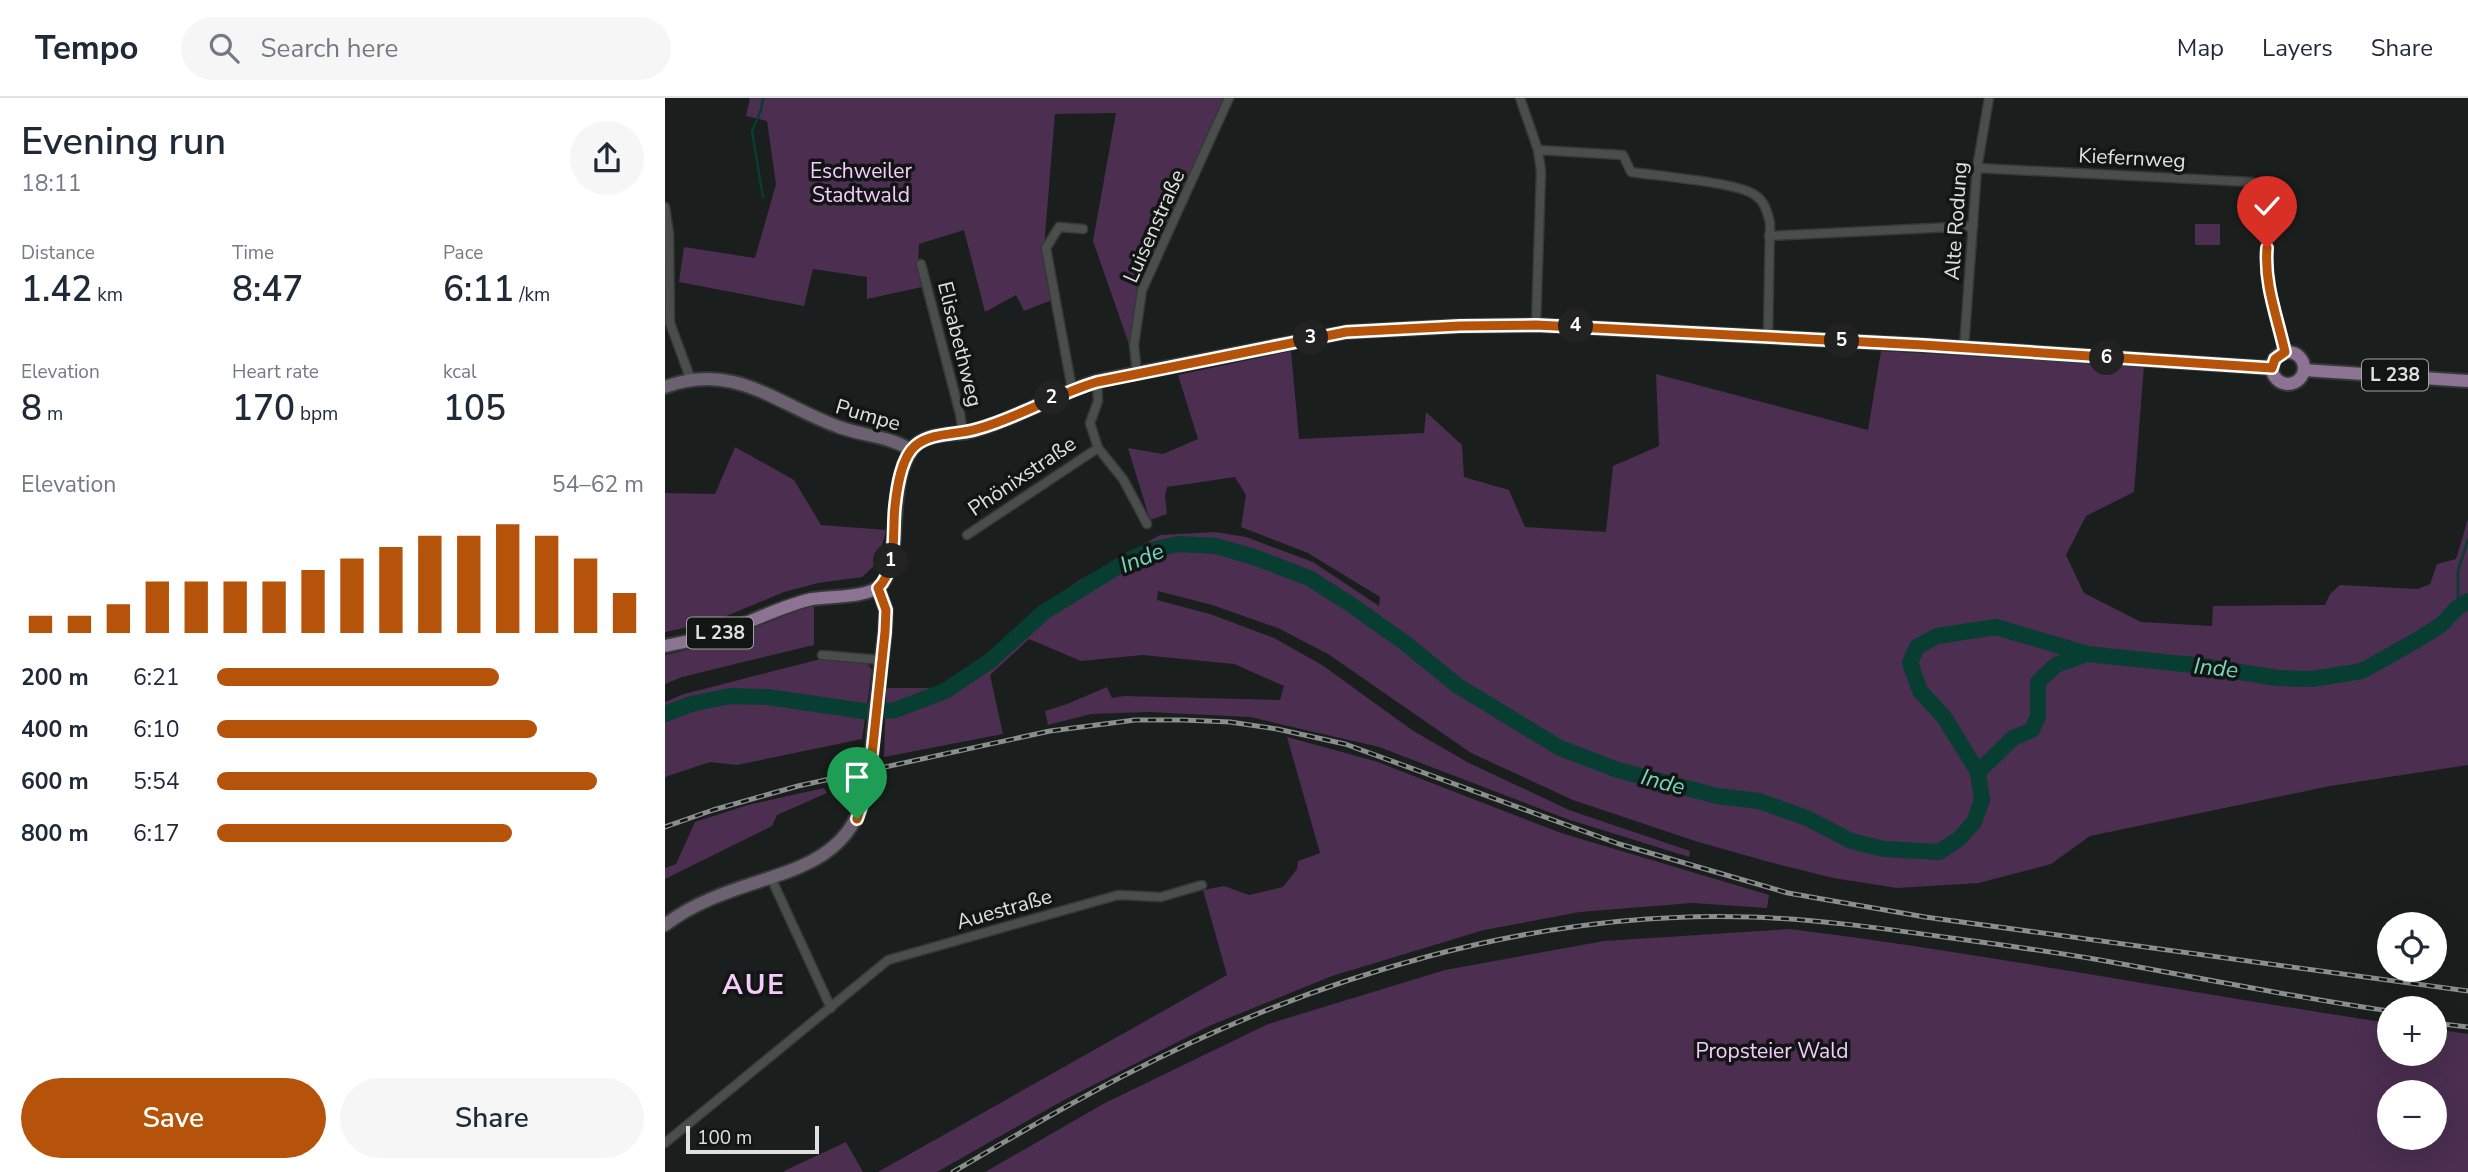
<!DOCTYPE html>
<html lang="en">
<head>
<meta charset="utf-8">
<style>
  :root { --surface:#fff; --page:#f6f6f7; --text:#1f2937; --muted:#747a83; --line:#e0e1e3; --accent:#b45309 }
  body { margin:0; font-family:"Nunito Sans",sans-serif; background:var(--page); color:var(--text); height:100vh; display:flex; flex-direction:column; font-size:26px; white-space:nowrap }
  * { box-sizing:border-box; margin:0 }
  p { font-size:23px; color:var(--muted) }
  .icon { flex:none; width:38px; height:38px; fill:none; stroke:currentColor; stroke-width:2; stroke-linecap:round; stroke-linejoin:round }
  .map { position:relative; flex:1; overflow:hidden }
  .details { display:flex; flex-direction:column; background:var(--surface); width:665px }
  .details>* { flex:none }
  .buttons { position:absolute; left:1712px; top:814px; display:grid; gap:14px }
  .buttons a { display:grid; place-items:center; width:70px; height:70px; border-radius:50%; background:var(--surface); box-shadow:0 7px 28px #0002; font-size:35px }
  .scale { position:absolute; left:21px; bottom:18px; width:133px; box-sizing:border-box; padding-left:7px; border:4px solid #dee1e0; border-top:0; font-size:19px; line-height:24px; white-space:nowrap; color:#dee1e0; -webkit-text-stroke:5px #111514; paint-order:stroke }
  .pin { position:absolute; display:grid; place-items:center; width:60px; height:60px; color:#fff; margin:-72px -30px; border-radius:50% 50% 50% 0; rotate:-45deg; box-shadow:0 0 7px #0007 }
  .pin .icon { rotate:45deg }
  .km { position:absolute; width:35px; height:35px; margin:-18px; border-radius:50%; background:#222; color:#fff; font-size:19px; line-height:35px; text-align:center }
  .round { display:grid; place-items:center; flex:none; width:74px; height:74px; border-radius:37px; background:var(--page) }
  .overview { display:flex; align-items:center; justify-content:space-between; height:119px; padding:0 21px }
  h1 { font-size:38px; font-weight:600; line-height:52px }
  .figures { display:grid; grid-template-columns:repeat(3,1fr); gap:10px; height:119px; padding:7px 21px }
  .figures div { display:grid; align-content:center }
  .figures b { font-size:35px; font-weight:600 }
  .figures small { font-size:19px; font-weight:400 }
  .figures p { font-size:19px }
  .chart { height:196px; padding:14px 21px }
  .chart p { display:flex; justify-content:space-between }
  .chart svg { width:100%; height:126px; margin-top:7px; stroke:var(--accent); stroke-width:6 }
  .action { display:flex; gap:14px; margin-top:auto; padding:14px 21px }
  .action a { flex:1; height:80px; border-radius:42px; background:var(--accent); color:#fff; font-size:28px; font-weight:600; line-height:80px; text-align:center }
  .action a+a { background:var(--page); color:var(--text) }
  ul { padding:0 21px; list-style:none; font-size:23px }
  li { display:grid; grid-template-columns:112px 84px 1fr; align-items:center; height:52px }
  li i { height:18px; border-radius:9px; background:var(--accent) }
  header { display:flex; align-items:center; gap:42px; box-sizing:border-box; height:98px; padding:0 35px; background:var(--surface); border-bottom:2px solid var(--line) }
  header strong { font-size:33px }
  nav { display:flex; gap:38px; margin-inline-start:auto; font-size:24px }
  .search { width:490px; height:63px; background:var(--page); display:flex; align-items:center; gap:18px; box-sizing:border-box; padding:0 24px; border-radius:38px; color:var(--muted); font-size:26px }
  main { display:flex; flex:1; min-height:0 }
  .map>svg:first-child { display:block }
  .green { fill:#4b2e50; fill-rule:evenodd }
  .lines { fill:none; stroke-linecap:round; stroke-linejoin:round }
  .stream { stroke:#083d31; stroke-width:2.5 }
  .river { stroke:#083d31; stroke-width:16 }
  .minor-casing { stroke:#353837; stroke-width:11 }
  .secondary-casing { stroke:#353837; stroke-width:16 }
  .primary-casing { stroke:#353837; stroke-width:16 }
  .minor { stroke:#494e4c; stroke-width:8 }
  .secondary { stroke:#6b6170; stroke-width:12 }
  .primary { stroke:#8d7393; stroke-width:12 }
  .rail-casing { stroke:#8a8e8d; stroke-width:5 }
  .rail { stroke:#111514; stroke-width:2.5; stroke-dasharray:8; stroke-linecap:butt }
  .route-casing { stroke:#fff; stroke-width:14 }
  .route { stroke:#b45309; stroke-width:9 }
  .labels { text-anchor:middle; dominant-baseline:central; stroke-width:7; stroke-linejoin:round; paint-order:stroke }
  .shield { fill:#111514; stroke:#a0a4a3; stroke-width:2 }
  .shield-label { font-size:19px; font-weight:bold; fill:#dee1e0 }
  .street-label { font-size:21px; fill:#dee1e0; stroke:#111514 }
  .park-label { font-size:21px; fill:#f7cbfd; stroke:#111514 }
  .water-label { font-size:23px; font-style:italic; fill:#73d6bb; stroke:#111514 }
  .district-label { font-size:28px; font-weight:bold; letter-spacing:2px; fill:#f6cbfc; stroke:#111514 }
</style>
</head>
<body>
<header>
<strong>Tempo</strong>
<div class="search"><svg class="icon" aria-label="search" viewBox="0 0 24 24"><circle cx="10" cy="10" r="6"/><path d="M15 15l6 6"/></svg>Search here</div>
<nav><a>Map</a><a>Layers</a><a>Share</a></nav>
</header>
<main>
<section class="details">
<div class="overview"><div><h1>Evening run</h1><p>18:11</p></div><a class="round"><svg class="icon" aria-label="share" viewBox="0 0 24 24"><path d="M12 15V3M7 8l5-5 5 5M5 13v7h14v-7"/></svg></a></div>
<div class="figures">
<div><p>Distance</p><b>1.42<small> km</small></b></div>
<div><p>Time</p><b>8:47</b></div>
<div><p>Pace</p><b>6:11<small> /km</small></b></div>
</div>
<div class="figures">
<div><p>Elevation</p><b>8<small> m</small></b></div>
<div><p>Heart rate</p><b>170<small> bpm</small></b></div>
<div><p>kcal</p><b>105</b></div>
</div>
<div class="chart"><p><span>Elevation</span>54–62 m</p>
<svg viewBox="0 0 160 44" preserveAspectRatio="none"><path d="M5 44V38M15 44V38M25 44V34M35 44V26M45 44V26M55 44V26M65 44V26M75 44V22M85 44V18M95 44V14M105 44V10M115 44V10M125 44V6M135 44V10M145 44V18M155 44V30"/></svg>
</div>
<ul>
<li><b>200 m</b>6:21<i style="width:66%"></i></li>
<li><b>400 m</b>6:10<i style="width:75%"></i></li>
<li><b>600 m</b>5:54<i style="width:89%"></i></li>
<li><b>800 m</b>6:17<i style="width:69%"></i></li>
</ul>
<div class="action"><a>Save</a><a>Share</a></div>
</section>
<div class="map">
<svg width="1803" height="1074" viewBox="0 0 1803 1074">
  <rect width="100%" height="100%" fill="#1a1e1d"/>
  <g class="green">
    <path d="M85,0H560L541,47L473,191L465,249L428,143L451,15L390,16L379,150L387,202L359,213L351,197L320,214L299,132L254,146L253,170L257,189L202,201V179L148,171L139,208L14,184L19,149L90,160L111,86L102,23L81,18Z"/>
    <rect x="1530" y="126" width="25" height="21"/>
    <path d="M626,253L634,341L759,335L761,314L797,347L799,379L844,392L860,429L941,434L948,368L994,348L991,276L1203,332L1216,253L1479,268L1469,394L1421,418L1401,457L1419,495L1476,524L1547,528L1548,508L1660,507L1665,496L1675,487L1753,491L1765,486L1772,466L1791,461L1803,421V667L1665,688L1425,738L1386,766L1314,785L1232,790L1168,780L1104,764L1030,743L908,702L806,655L663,556L613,530L547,507L493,493L492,502L545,516L609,540L657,567L747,632L802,664L904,712L1025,753L1024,759L902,721L714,649L585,619L484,614L426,616L383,627L380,613L402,606L442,589L447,600L459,598L615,602L619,588L569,566L477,557L416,563L364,541L325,577L338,636L219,659L221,590H278L320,560L376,509L413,483L495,437L550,434L581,439L648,464L714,508L715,499L643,455L576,429L581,397L570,379L502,389L500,398L502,416L485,422L463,350L498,356L533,341L513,277Z"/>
    <path d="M70,349L129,382L156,427L221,432L215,455L208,469L197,479L153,485L119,494L47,524L0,534V395L50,396Z"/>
    <path d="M149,507V547L17,579L0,586V557C36,550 69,538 104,524C119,518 132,511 149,507Z"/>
    <path d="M156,561L203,566L207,572L197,641L72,667L45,664L0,679V604L19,596Z"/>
    <path d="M622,639L710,663L896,735L1104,797L1102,810L1027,805L915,814L819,832L667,878L544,928L399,1002L272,1074H213L562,877L538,792L559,788L584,797L618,789L632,771L633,763L655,755Z"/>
    <path d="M159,690L162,695L112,717L107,728L0,781V770L11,766L30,724L83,707Z"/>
    <path d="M1125,831C1325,856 1524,895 1724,925V956H1769V931L1803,936V1074H320L438,1006L603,926L780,872L939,843ZM1724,994H1769V1040H1724Z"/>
    <path d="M181,1044L198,1074H118L121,1072Z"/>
  </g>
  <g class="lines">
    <g class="stream">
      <path d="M98,99L87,33L96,12L98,0"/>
      <path d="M1793,509V473L1803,441"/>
    </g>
    <g class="river">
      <path d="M0,616L26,606L65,598L103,599L205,614L230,612L280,593L325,563L379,514L462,463L483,453L513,446L551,448L589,459L644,480L685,506L740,545L793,588L895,650L953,672L1052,698L1094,703L1142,720L1186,743L1219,751L1274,754L1294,741L1309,724L1317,702L1313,674L1279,619L1255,593L1245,565L1252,549L1272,538L1331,529L1422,556L1538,568L1612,580L1647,581L1697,573L1752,542L1776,527L1793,509L1803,503"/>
      <path d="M1313,674L1348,640L1367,632L1373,619V584L1391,567L1422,556"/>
    </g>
    <g class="minor-casing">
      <g id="minor">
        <path d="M855,0L873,52L876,73L871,227"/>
        <path d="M873,52L958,57L966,74C992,78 1072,84 1090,97C1100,104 1102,113 1105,125L1103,238"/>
        <path d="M1312,70L1587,84L1601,102V180L1620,254"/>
        <path d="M0,109L4,135L5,225L26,282"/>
        <path d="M1104,138L1308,128"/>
        <path d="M256,166L295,316L298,335"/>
        <path d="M1299,250L1312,70L1324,0"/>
        <path d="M472,275L469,247L477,192L564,0"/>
        <path d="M432,283L433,303L425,325L433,350L458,381L482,426"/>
        <path d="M407,291L381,150L394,129L418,131"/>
        <path d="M302,437L433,350"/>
        <path d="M157,557L216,562"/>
        <path d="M106,780L166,910"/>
        <path d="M0,1045L223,862L453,797L496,799L537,787"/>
      </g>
    </g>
    <g class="secondary-casing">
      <g id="secondary">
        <path d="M0,289C70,263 112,307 174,329C198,338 224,338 246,352"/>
        <path d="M0,827C36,799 80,789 122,774C199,746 202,702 209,630C212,598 216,566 220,534L221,512L213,490"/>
      </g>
    </g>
    <g class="primary-casing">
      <g id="primary">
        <circle cx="1623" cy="270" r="16"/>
        <path d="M1639,272L1803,283"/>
        <path d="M0,548C17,544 35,542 52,536C82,526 118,507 147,501C165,498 201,500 215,488C239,466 220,384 248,350C260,335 285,337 303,334C347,323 388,297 432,283L681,234L795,228L871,227L1258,247L1607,270"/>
      </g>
    </g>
    <use href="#minor" class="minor"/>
    <use href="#secondary" class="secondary"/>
    <use href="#primary" class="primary"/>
    <g class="rail-casing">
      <g id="rail">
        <path d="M0,729L48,712L133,688L385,633L470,622H518L565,624L612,631L680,646L954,746L1123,795L1260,819L1803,893"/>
        <path d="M1769,925L1803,929"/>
        <path d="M288,1074C344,1041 400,1008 458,978C649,879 868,812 1085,819C1150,821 1215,830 1279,839C1331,846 1383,853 1435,862C1531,879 1627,899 1724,913"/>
      </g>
    </g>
    <use href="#rail" class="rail"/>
  </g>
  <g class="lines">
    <g class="route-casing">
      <path id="route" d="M192,721L204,685L220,534L221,512L213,490C233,470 227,434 230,408C232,390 236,360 250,348C266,334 293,337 312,331C353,320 391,296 432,284L681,234L795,228L871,227L1258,247L1607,270L1610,261L1620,254C1612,218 1599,186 1602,150"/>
    </g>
    <use href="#route" class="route"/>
  </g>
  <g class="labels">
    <g class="shield">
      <rect x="1697" y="261.5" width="66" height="31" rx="5"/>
      <rect x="22" y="519.5" width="66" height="31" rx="5"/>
    </g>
    <g class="shield-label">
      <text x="1730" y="277">L 238</text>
      <text x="55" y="535">L 238</text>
    </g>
    <g class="street-label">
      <text transform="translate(1467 60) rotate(3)">Kiefernweg</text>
      <text transform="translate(1291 123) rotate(-86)">Alte Rodung</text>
      <text transform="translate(489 128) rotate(-66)">Luisenstraße</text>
      <text transform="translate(295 246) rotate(76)">Elisabethweg</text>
      <text transform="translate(203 317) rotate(16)">Pumpe</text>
      <text transform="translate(357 378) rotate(-34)">Phönixstraße</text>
      <text transform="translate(339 811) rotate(-16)">Auestraße</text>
    </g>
    <g class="park-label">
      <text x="196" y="73">Eschweiler<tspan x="196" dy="24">Stadtwald</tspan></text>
      <text x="1107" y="953">Propsteier Wald</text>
    </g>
    <g class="water-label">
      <text transform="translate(477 460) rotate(-22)">Inde</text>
      <text transform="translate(1551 570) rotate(6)">Inde</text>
      <text transform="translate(998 684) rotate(15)">Inde</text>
    </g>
    <g class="district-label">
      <text x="89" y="887">AUE</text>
    </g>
  </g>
</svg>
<div class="buttons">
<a><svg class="icon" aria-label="locate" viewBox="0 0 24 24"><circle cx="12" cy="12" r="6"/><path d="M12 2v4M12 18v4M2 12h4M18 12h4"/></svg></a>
<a>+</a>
<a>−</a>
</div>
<div class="scale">100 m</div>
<div class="pin" style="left:192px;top:721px;background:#1e9e55"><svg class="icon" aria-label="arrive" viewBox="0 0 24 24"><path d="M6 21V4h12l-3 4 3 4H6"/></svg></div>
<div class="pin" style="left:1602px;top:150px;background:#d93025"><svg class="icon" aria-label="check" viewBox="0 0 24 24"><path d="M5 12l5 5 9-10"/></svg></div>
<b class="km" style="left:226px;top:463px">1</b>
<b class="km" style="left:387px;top:300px">2</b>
<b class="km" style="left:646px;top:240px">3</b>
<b class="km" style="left:911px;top:228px">4</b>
<b class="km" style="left:1177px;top:243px">5</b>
<b class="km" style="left:1442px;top:260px">6</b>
</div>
</main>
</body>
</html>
